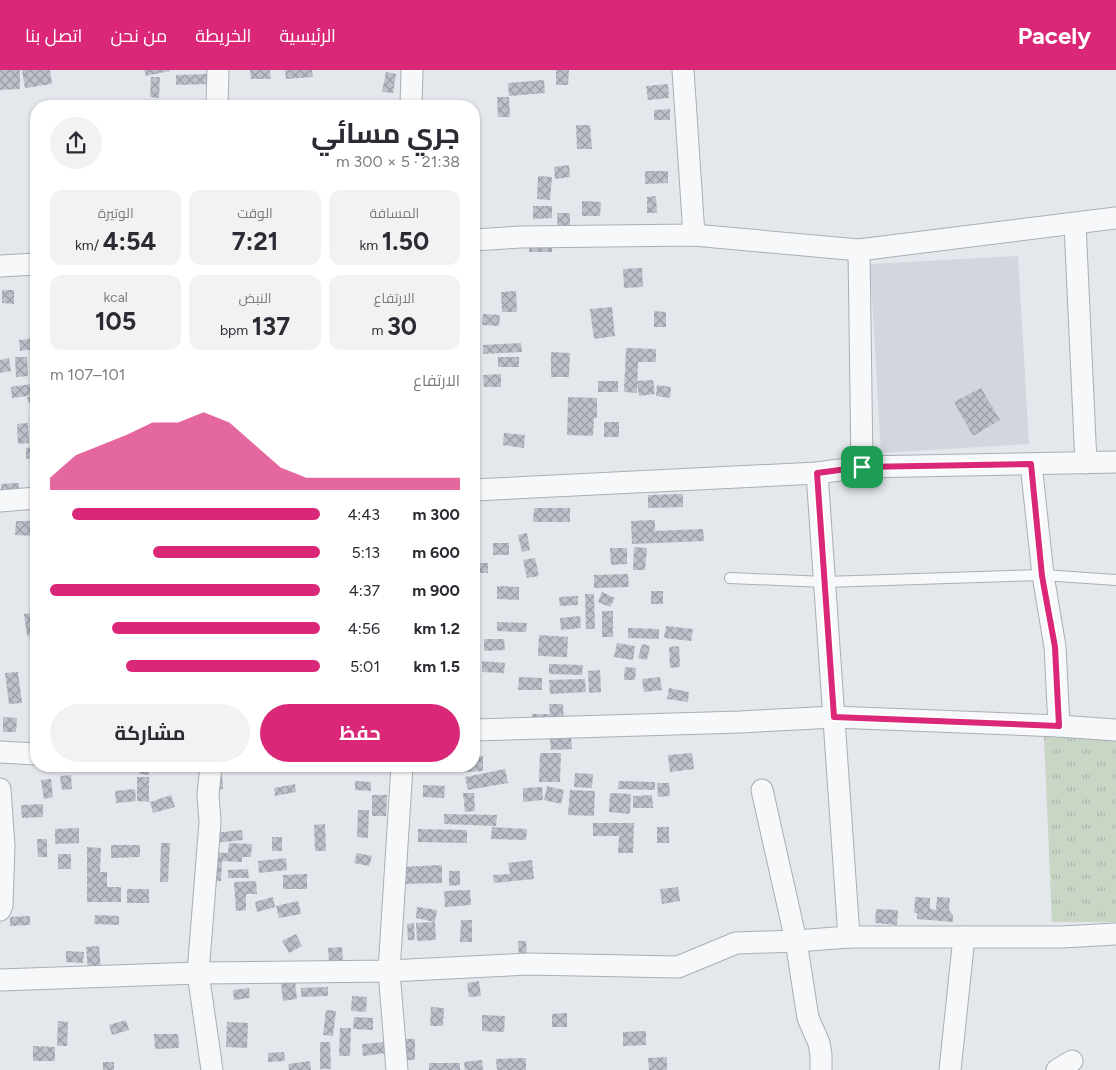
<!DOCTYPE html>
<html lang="ar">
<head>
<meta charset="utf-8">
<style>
  :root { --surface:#fff; --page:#f2f2f3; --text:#2b2b33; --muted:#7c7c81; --accent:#db2777 }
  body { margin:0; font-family:Figtree,Cairo,sans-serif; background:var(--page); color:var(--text); direction:rtl; height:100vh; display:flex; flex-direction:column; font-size:19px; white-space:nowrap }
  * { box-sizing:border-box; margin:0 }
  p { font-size:16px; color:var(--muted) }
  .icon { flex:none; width:28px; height:28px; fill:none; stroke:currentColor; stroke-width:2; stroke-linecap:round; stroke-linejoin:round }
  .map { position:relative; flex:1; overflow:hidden; direction:ltr }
  .sheet { position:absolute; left:30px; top:30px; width:450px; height:672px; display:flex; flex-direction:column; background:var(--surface); border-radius:20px; box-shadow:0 1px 4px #0004; direction:rtl }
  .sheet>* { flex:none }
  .pin { position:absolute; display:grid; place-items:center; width:42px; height:42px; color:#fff; margin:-21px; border-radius:10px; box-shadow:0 2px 8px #0006 }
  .round { display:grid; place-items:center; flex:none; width:52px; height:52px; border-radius:26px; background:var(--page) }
  .head { display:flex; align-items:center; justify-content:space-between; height:85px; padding:0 20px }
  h1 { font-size:28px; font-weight:700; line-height:38px }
  .stats { display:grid; grid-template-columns:repeat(3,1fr); gap:8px; height:85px; padding:5px 20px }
  .stats div { display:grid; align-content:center; border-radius:12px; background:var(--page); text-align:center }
  .stats b { font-size:25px; font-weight:700 }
  .stats small { font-size:14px; font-weight:400 }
  .stats p { font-size:14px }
  .chart { height:140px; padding:10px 20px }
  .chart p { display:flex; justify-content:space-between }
  .chart svg { width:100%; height:90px; margin-top:5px; fill:var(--accent); opacity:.7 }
  .button { display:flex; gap:10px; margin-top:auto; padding:10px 20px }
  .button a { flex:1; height:58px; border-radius:30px; background:var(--accent); color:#fff; font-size:20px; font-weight:700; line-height:58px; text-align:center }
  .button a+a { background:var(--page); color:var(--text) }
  ul { padding:0 20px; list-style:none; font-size:16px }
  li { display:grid; grid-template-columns:80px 60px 1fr; align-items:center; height:38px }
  li i { height:12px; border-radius:6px; background:var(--accent) }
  header { display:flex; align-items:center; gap:30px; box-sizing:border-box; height:70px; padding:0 25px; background:var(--accent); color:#fff }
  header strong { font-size:24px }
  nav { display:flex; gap:28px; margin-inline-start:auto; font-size:18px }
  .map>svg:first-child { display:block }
  .built { fill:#d2d6de }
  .grass { fill:url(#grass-tufts) }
  .building { fill:url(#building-cross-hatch) }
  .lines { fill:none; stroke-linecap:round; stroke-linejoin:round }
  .service-casing { stroke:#a9aeb7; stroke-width:12 }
  .minor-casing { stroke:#a9aeb7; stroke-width:23 }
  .service { stroke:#f7f8fa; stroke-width:10 }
  .minor { stroke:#f7f8fa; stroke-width:21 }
  .route-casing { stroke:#fff; stroke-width:10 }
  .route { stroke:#db2777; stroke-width:6 }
</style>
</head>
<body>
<header>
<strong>Pacely</strong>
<nav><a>الرئيسية</a><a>الخريطة</a><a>من نحن</a><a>اتصل بنا</a></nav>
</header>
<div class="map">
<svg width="1116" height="1000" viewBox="0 0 1116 1000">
  <defs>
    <pattern id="grass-tufts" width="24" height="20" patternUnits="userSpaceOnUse" patternTransform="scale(1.25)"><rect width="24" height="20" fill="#c9d6c5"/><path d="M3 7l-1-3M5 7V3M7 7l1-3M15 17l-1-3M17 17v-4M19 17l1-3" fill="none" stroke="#adb8ab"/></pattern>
    <pattern id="building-cross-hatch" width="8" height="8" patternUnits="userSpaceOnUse" patternTransform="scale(1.25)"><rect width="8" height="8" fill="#bbc0ca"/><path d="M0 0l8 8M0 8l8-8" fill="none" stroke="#989da6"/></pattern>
  </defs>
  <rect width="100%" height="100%" fill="#e4e7ec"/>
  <path class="built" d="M1018,186L1029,374L881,383L870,194Z"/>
  <path class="grass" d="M1044,667L1116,669V852H1052Z"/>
  <g class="building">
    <path d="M0,0H20V19L0,20Z"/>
    <path d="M22,0H50L52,14L25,18Z"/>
    <path d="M144,0H169L170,1L146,6Z"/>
    <path d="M250,0H270L271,9H251Z"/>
    <path d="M285,0H312L313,7L286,9Z"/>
    <path d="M556,0H569L568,15H556Z"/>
    <path d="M386,2L396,4L393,23L382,22Z"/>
    <path d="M209,4L210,14L176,15V5Z"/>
    <path d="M151,7H160L159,28L150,27Z"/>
    <path d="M544,10L545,23L509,26L508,13Z"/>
    <path d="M668,14L669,28L648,30L646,16Z"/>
    <path d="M497,27H509L510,47H498Z"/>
    <path d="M670,39V50H654V40Z"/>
    <path d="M576,55H590L592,79H577Z"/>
    <path d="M569,95L570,107L555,109L554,97Z"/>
    <path d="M645,101H668V113L645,114Z"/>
    <path d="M538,106L552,107L550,130L537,129Z"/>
    <path d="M656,126L657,143H647V127Z"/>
    <path d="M582,131L601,132L600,146H582Z"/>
    <path d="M533,136H552V148L533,149Z"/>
    <path d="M557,143H570V168H558Z"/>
    <path d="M529,168L552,169V182H529Z"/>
    <path d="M642,198L643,217L624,218L623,199Z"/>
    <path d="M2,220H14V234L2,233Z"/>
    <path d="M516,221L517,242H502L501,222Z"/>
    <path d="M612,237L615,266L594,269L590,239Z"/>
    <path d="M654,241L666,242V257H654Z"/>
    <path d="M483,244L500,245L499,256L482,255Z"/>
    <path d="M36,268V279L20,281L19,270Z"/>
    <path d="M521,273L522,282L483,284V275Z"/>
    <path d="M626,278L656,279V292H638L637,323L624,322Z"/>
    <path d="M551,282L570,283L569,307H551Z"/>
    <path d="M36,285V310H34L31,286Z"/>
    <path d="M15,287H27L28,306L16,307Z"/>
    <rect x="498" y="287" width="21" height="10"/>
    <path d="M9,288L11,301L0,303V290Z"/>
    <path d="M501,304V317H484L483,305Z"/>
    <path d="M653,310L655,324L639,326L637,311Z"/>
    <rect x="598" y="311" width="20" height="11"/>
    <path d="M31,314L33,325L12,328L11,317Z"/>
    <path d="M657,315L671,317L670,328L656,326Z"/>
    <path d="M981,318L1000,350L973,366L954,332Z"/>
    <path d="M36,325V331L29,333L27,327Z"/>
    <path d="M568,327L597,328V348H594L593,366L567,365Z"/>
    <rect x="604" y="352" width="15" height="15"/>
    <path d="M28,353L29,373L18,374L17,354Z"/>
    <path d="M504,363L525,365L524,378L503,375Z"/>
    <path d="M36,377V388L26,389V378Z"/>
    <path d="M19,413V423H1V414Z"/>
    <path d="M683,424V437L648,438V425Z"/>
    <path d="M534,438H570V452H533Z"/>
    <path d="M655,450V461L703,459L704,471L632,474L631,451Z"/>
    <path d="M16,451H36V466L15,465Z"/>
    <path d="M527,463L530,480L522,482L518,465Z"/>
    <rect x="493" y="473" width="16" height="12"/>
    <path d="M634,477L647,478L645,500H633Z"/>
    <path d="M610,478H627V494L611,495Z"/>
    <path d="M535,488L539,506L527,508L523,490Z"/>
    <rect x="474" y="493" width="14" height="10"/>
    <path d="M628,504L629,517L594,518V505Z"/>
    <path d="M497,516L519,517V530L497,529Z"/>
    <rect x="651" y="521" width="12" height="13"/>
    <path d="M602,522L615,528L610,537L598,532Z"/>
    <path d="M585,524H594L595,559H586Z"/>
    <path d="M578,526V535L560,536L559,527Z"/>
    <rect x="602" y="541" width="11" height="26"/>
    <path d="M35,543L36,564L27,566L24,544Z"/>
    <path d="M580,546L581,558L561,560L560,548Z"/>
    <path d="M497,552L527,553L526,562L497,561Z"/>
    <path d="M666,556L693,559L691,571L664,568Z"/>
    <path d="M628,558L659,559V569L628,568Z"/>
    <path d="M539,565L568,567L567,587L538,586Z"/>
    <path d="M484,569H504L505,580L484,581Z"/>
    <path d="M617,573L635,576L633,590L614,587Z"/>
    <path d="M642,574L650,576L647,590L638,588Z"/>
    <path d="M679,576L680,597L670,598L669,577Z"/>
    <path d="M482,591L505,593L504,603L482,602Z"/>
    <path d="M549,594L583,595L582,605L549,604Z"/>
    <path d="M625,597L636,598L635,610H624Z"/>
    <path d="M600,600L601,622L589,623L588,601Z"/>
    <path d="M18,602L22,633L9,634L5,603Z"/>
    <path d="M519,607L542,608V620H518Z"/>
    <path d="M660,607L662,620L644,622L642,609Z"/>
    <path d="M585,609L586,622L550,624L549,610Z"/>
    <path d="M669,618L689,622L688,632L667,629Z"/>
    <path d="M549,634H563L564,655L532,656V644H550Z"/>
    <path d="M3,647L17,648L16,662H3Z"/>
    <path d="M571,668L572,679L551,680L550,669Z"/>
    <path d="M540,683H561L560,712H539Z"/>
    <path d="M692,683L694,699L670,702L668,685Z"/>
    <path d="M474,686H483V701L464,702V696H474Z"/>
    <path d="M139,696H149V705L139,704Z"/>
    <path d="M505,699L508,713L468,720L465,707Z"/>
    <path d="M575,703L593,704L592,718L574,717Z"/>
    <path d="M212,704H222L223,719L212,720Z"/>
    <path d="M71,705L72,719L62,720L60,706Z"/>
    <path d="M137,707H149V732L137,731Z"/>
    <path d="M51,709L53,727L44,729L41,710Z"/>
    <path d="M355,711L371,712V721L355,720Z"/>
    <path d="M619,711L655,712V720L618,719Z"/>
    <path d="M657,713H669L670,726L658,727Z"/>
    <path d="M295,714L296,722L275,726L274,718Z"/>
    <path d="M423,715L445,716L444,728L423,727Z"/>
    <path d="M547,716L564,720L561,734L544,730Z"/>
    <path d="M542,717L543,730L523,732V718Z"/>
    <path d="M135,719L136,731L116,733L115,721Z"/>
    <path d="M570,720L595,721L594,746L568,745Z"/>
    <path d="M463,723H474L475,741L465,742Z"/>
    <path d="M610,723L631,724L630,744L609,742Z"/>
    <path d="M171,725L175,737L153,743L150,732Z"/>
    <path d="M372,725H387L386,746H372Z"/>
    <path d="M652,725L653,738H633V726Z"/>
    <path d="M43,734V747L22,748L21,735Z"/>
    <path d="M358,740H369L368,768L357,767Z"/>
    <path d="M444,744L497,745L496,756L444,754Z"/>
    <path d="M593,753H634L633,783H618L619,766H593Z"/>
    <path d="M325,754L326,781H315L314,755Z"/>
    <path d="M492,757L527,759L526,770L491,769Z"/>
    <rect x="657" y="757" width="12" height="16"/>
    <path d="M79,758V773L55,774V759Z"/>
    <path d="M418,759L467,760V773L418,772Z"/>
    <path d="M242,760L243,770L215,773L214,763Z"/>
    <rect x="272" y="767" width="10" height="14"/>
    <path d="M37,769H47V787H38Z"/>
    <path d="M161,773H170L168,812H160Z"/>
    <path d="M229,773L252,774L251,787H242V792L222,791L221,811L210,810L212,782L228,783Z"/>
    <path d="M111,775H140V787L111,788Z"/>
    <path d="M87,777L101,778L100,802H107V817H121V832H87Z"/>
    <path d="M357,783L372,786L369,796L354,793Z"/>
    <rect x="58" y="784" width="13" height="15"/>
    <path d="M286,788L287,800L259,803L258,791Z"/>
    <path d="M532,790L534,809L494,813L493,805L510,804L508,793Z"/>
    <path d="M442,795V813L402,814L401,797Z"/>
    <path d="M248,799L249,808H228V800Z"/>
    <path d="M449,801H460V815L449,816Z"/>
    <path d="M307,804V819H283V805Z"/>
    <path d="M256,811L257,824H246V840L236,841L234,812Z"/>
    <path d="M678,817L680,831L662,834L660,819Z"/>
    <rect x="127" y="819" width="22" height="14"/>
    <path d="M470,820L471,835L445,837L444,821Z"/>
    <path d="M273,827L275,837L257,842L255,832Z"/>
    <path d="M915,827L930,828V839L936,840L937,827L950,828L949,840L953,845V852L917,849V843H914Z"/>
    <path d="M298,831L301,844L279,848L276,836Z"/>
    <path d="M417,837L437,840L435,852L416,848Z"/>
    <path d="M876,839L898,840L897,855L875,853Z"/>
    <path d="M95,845L119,846V855L94,854Z"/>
    <path d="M30,846V855L10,856V847Z"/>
    <path d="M461,850H472V872H460Z"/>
    <path d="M435,852L436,870L417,871L416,853Z"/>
    <path d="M414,853L415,870H408L407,854Z"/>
    <path d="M296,864L302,876L289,883L282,871Z"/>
    <path d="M518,871H526L527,887L519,888Z"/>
    <path d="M99,876L101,899L88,900L86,877Z"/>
    <path d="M342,877L343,892L329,893L328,878Z"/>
    <path d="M66,881L84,882L83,893L66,892Z"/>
    <path d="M479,911L481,926L469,927L467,913Z"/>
    <path d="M295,912L297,929L283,931L281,913Z"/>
    <path d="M328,917V926L301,927V918Z"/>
    <path d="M249,918L250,928L234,930L233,920Z"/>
    <path d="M352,926L367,927L366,942L351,941Z"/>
    <path d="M431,937L444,938L443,956H430Z"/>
    <path d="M326,940L336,941L333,966L323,965Z"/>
    <path d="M567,943V957H552V944Z"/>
    <path d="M482,945L505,946L504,962L482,961Z"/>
    <path d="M354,947L373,948V960L353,959Z"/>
    <path d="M126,950L129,960L112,965L109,955Z"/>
    <path d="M58,951L68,952L67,976H57Z"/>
    <path d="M227,952L248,953L247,978L226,977Z"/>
    <path d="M340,958H351L350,986H339Z"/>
    <path d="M646,961V975L623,976V962Z"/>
    <path d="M154,964H178L179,978L155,979Z"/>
    <rect x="400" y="969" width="15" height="21"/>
    <path d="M320,972H330L331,999H320Z"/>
    <path d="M386,972L387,983L363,986L362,974Z"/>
    <path d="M33,976L55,977V991H33Z"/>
    <path d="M284,982L285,991L268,992V983Z"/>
    <path d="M667,987V1000H649L648,988Z"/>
    <path d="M526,988V1000H497L496,989Z"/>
    <path d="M482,990L483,1000H465L464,992Z"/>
    <path d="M310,991L311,1000H289L288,994Z"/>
    <rect x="103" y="992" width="11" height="8"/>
    <rect x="429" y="993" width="31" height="7"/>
  </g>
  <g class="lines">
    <g class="service-casing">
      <path id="service" d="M730,508L825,512L1043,505L1116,510"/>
    </g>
    <g class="minor-casing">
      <g id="minor">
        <path d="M683,0L694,165"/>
        <path d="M217,36L218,0"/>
        <path d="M411,36L412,0"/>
        <path d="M1075,154L1086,393"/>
        <path d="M474,170L521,167L694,165L859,180L1116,148"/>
        <path d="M859,180L862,397"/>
        <path d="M0,196L36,194"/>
        <path d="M1031,394L1043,505L1055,577L1059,656"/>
        <path d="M817,403L849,867"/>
        <path d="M474,420L817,403L862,397L1116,392"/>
        <path d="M0,431L36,428"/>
        <path d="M474,660L740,652L834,647L1059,656L1116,660"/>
        <path d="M0,682L36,684"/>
        <path d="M211,696L208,724L210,752L198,903L212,1000"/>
        <path d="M0,719L4,776L2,835L0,840"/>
        <path d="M762,720L796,871L808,948L819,973L821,985V1000"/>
        <path d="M0,910L198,903L389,901L528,894L678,897L736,873L796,871L849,867H1062L1116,864"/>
        <path d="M397,1000L389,901L402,696"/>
        <path d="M950,1000L964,867"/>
        <path d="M1057,1000L1072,991"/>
      </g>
    </g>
    <use href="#service" class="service"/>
    <use href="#minor" class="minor"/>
  </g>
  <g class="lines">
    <g class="route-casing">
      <path id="route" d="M1031,394L1042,506L1055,577L1059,656L834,647L817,403L862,397Z"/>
    </g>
    <use href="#route" class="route"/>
  </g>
</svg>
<div class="pin" style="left:862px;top:397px;background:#1e9e55"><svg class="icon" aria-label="arrive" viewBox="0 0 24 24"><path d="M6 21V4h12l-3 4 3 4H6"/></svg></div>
<section class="sheet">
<div class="head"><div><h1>جري مسائي</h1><p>21:38 · 5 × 300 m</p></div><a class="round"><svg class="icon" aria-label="share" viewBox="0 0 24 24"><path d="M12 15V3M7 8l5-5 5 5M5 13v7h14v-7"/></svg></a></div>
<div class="stats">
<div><p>المسافة</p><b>1.50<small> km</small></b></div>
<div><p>الوقت</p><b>7:21</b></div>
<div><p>الوتيرة</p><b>4:54<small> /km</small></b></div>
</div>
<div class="stats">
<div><p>الارتفاع</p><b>30<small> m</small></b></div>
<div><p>النبض</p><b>137<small> bpm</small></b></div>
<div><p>kcal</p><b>105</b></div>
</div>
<div class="chart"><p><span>الارتفاع</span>101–107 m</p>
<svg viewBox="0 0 160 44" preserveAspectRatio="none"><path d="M0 44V38L10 27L20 22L30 17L40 11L50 11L60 6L70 11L80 22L90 33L100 38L110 38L120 38L130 38L140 38L150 38L160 38V44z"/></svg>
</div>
<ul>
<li><b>300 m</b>4:43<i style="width:92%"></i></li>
<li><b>600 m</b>5:13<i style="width:62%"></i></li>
<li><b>900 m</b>4:37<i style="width:100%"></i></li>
<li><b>1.2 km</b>4:56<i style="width:77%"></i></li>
<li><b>1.5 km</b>5:01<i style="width:72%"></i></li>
</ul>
<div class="button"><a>حفظ</a><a>مشاركة</a></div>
</section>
</div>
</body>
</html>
